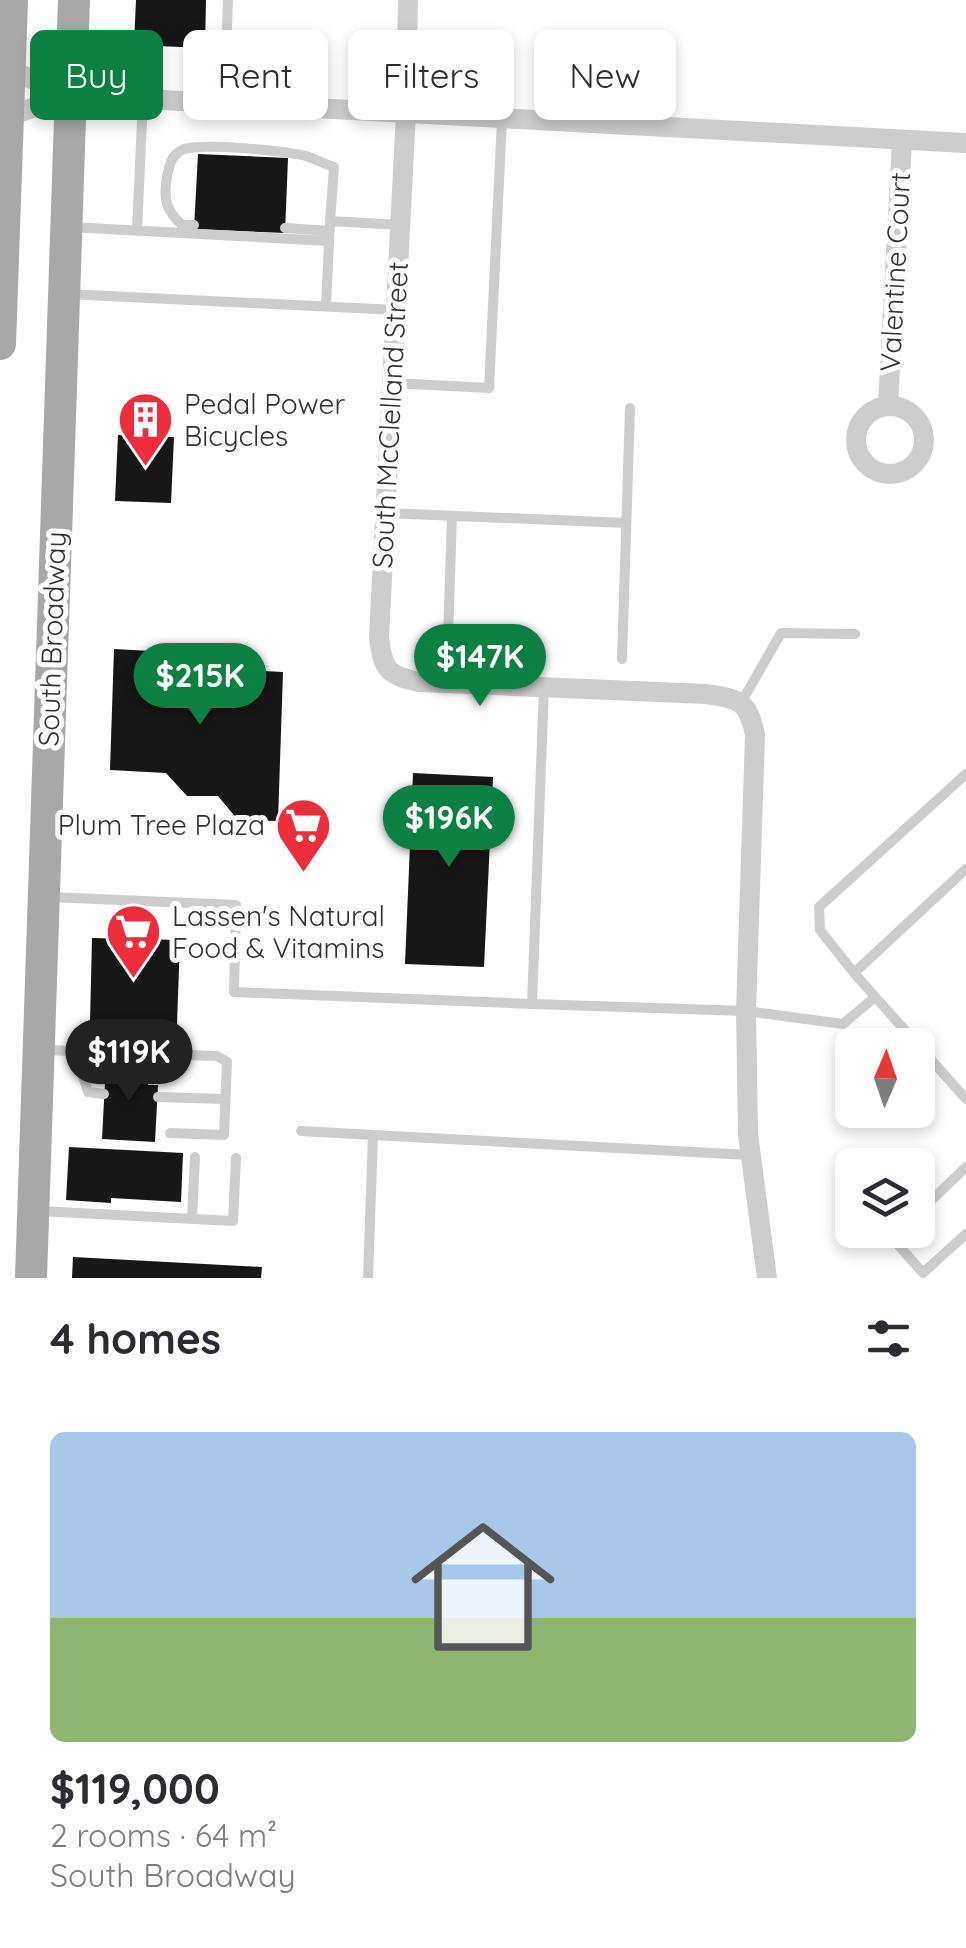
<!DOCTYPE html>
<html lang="en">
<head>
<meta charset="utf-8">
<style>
  body { margin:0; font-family:Quicksand,sans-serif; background:#f7f7f7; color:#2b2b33; height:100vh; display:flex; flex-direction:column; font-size:38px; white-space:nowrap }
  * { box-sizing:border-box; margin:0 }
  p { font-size:32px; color:#7c7c81 }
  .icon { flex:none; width:55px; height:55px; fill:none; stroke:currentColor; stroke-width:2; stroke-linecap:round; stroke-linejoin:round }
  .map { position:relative; height:1278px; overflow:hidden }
  .side { display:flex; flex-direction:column; background:#fff; flex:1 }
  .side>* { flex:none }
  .hud { position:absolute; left:30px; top:30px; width:908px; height:90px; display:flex; gap:20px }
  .needle { width:65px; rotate:2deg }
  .tools { position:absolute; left:835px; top:1028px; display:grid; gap:20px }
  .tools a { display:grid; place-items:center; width:100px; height:100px; border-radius:15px; background:#fff; box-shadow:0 5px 15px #0003; font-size:50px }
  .price { position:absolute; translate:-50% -85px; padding:0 22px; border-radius:35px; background:#0b8043; color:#fff; font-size:32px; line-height:65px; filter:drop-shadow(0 2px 5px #0008) }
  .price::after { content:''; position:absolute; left:50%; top:60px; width:30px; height:22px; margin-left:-15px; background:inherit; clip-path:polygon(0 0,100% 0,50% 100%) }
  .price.active { background:#222; color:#fff }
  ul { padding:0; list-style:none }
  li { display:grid; align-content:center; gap:20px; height:530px; padding:0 50px }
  li span { display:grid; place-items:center; height:310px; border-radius:15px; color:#555 }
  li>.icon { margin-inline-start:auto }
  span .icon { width:180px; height:180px; fill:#fffc; stroke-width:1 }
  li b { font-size:42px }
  h2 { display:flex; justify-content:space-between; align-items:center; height:120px; padding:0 50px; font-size:42px }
  .pill { padding:0 35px; border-radius:15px; background:#fff; box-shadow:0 5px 15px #0003; font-size:35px; line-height:90px }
  .pill.active { background:#0b8043; color:#fff }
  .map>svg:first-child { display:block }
</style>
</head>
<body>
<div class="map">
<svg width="966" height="1278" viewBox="0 0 966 1278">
  <rect width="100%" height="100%" fill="#fff"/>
  <path fill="#171717" d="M136,0H206L205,48L134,45Z
    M198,154L288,158L285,233L194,229Z
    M118,435L174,437L171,503L115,501Z
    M114,649L206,654L205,668L283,672L278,821L238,820L218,796H187L166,773L110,770Z
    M413,773L493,777L484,967L405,964Z
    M92,938L180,940L177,1025L90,1022Z
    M106,1063L149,1065L148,1085H158L155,1142L102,1139Z
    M69,1147L183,1153L181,1202L111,1198V1203L66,1200Z
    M73,1257L262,1267L261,1278H72Z"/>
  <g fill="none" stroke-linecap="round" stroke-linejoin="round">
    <path stroke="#cdcdcd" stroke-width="10" d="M224,102L228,0
      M194,225H182C168,212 164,202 166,184C168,171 169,156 182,150C198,142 286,151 306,156C315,159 325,164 334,167L330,221
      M70,227L329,241
      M285,228L330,231
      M137,231L143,99
      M67,294L396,310
      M326,306L330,221L400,225
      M392,383L489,388L502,119
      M386,513L626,523
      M448,637L452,516
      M622,659L630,408
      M741,703L781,633L855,634
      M966,869L854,973L966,1099
      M50,897L236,905L234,992L532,1004L544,687
      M854,973L820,930L819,907L966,774
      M532,1004L746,1011L843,1024L875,997
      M44,1050L217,1056L227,1062L224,1135L170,1133
      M75,1051L88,1092L104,1094
      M158,1097L225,1099
      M301,1131L373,1135
      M39,1211L233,1221L236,1158
      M918,1213L966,1167
      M192,1218L195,1157
      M900,1230L892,1238L923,1273L966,1234
      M368,1278L373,1135L750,1155"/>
    <path stroke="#cdcdcd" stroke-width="20" d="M408,0L406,113L379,637C383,670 387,675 419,682L706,694C739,699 748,700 755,735L746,1011L748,1134L767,1278
      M10,70L70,95L966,143
      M9,116L70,95
      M888,405L902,140
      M856 440a34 34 0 1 1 68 0a34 34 0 1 1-68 0Z"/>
    <path stroke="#a8a8a8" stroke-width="32" d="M0,344L12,0
      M31,1278L74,0"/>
  </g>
  <defs>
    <symbol id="building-pin" viewBox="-11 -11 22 30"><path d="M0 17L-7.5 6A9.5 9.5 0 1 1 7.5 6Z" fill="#ec2d3b" stroke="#fff"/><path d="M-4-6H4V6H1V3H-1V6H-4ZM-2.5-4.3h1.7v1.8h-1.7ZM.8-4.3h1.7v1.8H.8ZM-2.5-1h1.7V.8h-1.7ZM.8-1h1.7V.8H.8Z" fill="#fff"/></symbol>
    <symbol id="supermarket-pin" viewBox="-11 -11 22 30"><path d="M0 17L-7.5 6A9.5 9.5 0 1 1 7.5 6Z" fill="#ec2d3b" stroke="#fff"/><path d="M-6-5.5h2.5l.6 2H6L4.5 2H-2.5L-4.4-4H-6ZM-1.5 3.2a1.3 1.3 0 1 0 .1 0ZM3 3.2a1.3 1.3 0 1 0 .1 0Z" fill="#fff"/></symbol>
  </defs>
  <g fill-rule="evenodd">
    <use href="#building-pin" x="114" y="388" width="63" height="86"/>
    <use href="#supermarket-pin" x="272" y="794" width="63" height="86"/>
    <use href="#supermarket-pin" x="102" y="900" width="63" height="86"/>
  </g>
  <g text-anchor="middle" stroke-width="10" stroke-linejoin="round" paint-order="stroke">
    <g font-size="28" fill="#303030" stroke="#fff">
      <text transform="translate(895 272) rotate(-87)" y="10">Valentine Court</text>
      <text transform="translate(390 415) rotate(-87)" y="10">South McClelland Street</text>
      <text transform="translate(52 639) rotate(-88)" y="10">South Broadway</text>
    </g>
    <g font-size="28" fill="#303030" stroke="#fff" text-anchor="start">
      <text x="184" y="414">Pedal Power<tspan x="184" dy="32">Bicycles</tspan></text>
      <text x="265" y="835" text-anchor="end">Plum Tree Plaza</text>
      <text x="172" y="926">Lassen's Natural<tspan x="172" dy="32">Food &amp; Vitamins</tspan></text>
    </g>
  </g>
</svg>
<div class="tools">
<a><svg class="needle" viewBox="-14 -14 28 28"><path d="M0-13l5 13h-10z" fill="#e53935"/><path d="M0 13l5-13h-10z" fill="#7c7c81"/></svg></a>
<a><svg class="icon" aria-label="layers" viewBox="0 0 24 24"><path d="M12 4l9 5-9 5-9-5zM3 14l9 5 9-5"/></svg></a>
</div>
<b class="price" style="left:480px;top:709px">$147K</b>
<b class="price" style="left:200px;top:728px">$215K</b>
<b class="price" style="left:449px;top:870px">$196K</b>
<b class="price active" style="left:129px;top:1104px">$119K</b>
<div class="hud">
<a class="pill active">Buy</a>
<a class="pill">Rent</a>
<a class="pill">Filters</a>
<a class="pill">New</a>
</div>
</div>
<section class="side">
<h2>4 homes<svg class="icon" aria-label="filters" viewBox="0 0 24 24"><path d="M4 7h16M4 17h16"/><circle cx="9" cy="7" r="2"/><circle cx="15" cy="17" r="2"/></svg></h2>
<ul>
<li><span style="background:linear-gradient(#a9c7e8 60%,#8fb573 0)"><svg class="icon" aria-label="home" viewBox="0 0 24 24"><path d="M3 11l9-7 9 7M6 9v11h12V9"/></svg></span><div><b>$119,000</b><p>2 rooms · 64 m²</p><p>South Broadway</p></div></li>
</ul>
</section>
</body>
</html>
